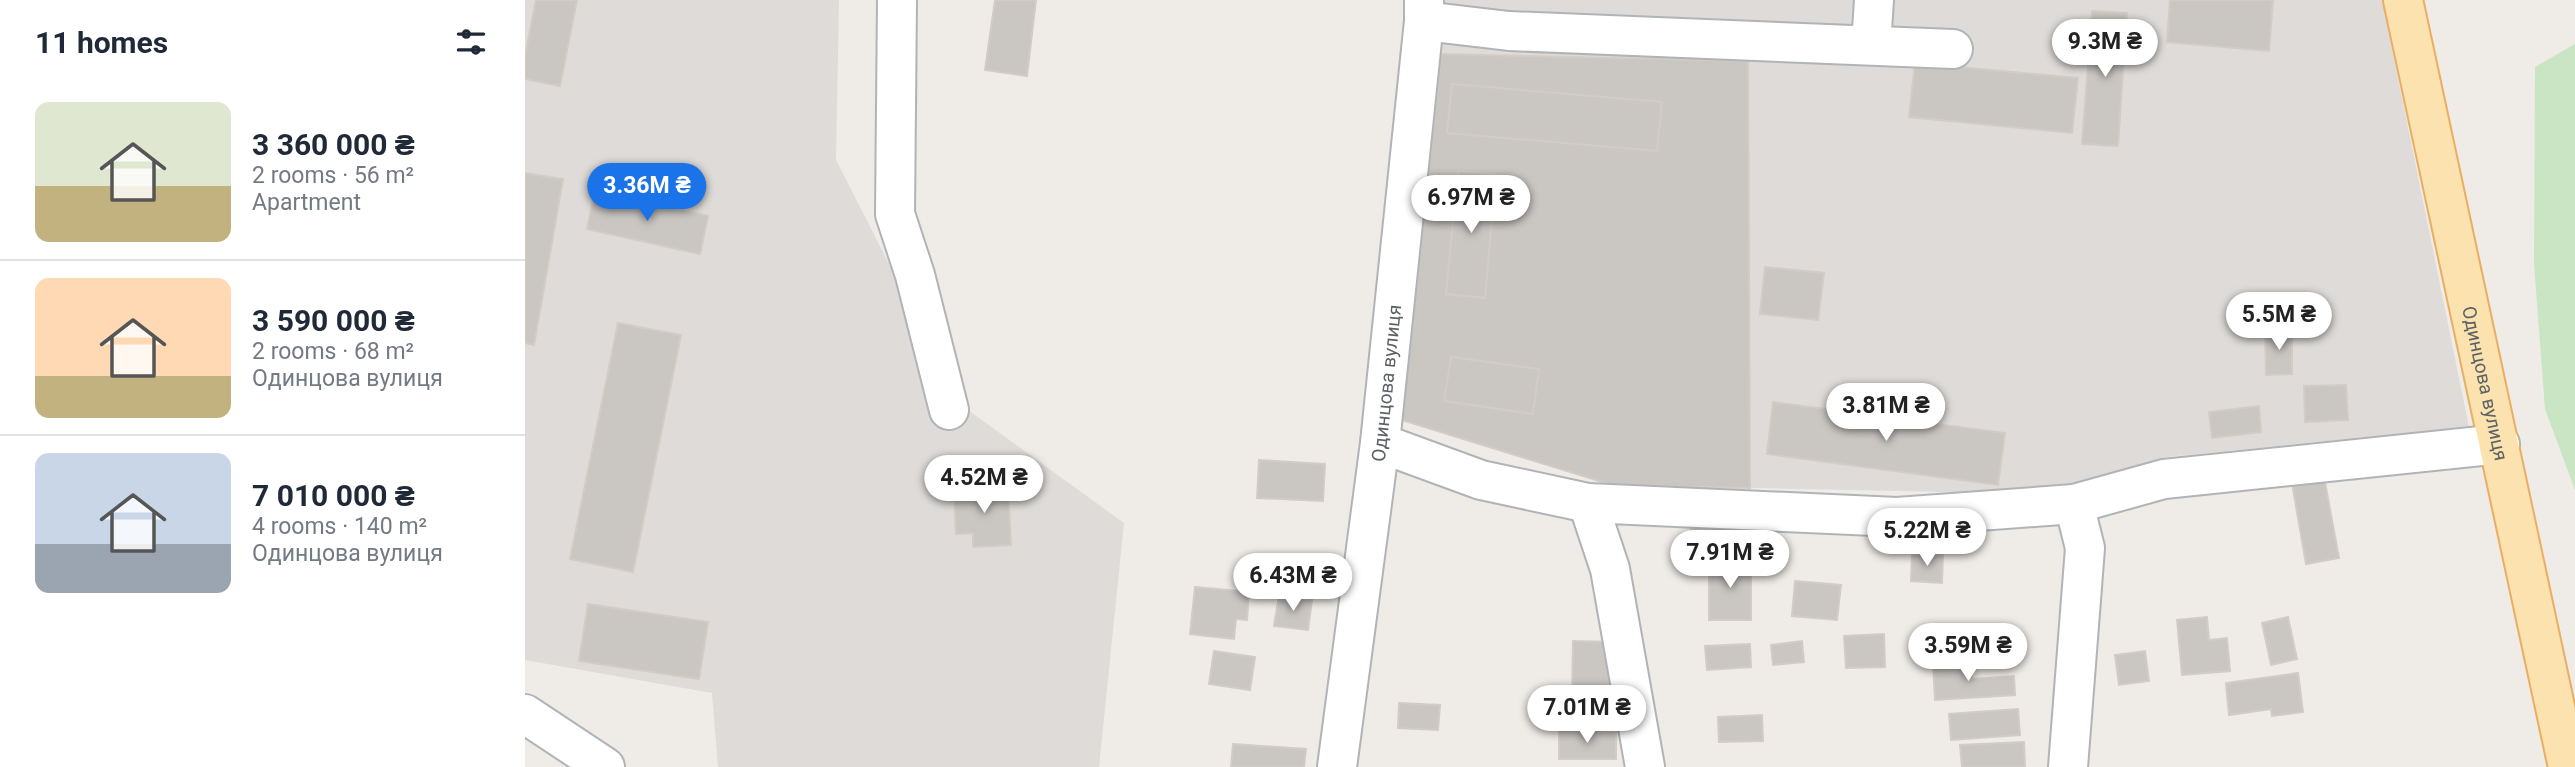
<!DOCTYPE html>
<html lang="en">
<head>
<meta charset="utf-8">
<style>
  body { margin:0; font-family:Roboto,sans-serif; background:#f2f2f3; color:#1f2937; height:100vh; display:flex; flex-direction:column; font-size:26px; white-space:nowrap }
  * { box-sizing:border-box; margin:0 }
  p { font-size:23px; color:#747a83 }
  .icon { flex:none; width:38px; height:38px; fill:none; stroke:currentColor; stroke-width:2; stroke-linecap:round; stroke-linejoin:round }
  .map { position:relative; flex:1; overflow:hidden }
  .details { display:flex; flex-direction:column; background:#fff; width:525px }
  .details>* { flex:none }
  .price { position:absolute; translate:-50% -60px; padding:0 16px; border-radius:24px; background:#fff; color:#222; font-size:23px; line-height:46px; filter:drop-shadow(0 2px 4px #0008) }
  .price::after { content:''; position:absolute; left:50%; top:42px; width:21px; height:16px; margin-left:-10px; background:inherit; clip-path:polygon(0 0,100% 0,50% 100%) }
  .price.selected { background:#1a73e8; color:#fff }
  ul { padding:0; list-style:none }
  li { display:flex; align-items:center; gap:21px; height:175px; padding:0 35px }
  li+li { border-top:2px solid #e0e1e3 }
  li span { display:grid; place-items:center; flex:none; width:196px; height:140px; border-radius:14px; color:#555 }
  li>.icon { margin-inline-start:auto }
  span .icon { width:84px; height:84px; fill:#fffc; stroke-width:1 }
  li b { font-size:30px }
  h2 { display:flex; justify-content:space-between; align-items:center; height:84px; padding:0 35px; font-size:30px }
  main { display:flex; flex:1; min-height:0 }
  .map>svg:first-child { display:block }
</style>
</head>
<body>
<main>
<section class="details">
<h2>11 homes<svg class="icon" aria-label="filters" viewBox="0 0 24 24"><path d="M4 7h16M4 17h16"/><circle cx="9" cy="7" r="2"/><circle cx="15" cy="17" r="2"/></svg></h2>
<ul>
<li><span style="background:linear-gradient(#dfe7d0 60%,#c2b280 0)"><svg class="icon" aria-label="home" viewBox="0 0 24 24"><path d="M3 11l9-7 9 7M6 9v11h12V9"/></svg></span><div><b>3 360 000 ₴</b><p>2 rooms · 56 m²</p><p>Apartment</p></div></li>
<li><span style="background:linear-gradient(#ffd9b3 70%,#c2b280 0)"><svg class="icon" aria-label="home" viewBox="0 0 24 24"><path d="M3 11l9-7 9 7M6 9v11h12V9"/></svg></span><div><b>3 590 000 ₴</b><p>2 rooms · 68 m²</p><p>Одинцова вулиця</p></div></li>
<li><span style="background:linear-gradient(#c9d6e8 65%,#9aa5b1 0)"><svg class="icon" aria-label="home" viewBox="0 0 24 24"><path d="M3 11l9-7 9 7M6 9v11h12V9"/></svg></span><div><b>7 010 000 ₴</b><p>4 rooms · 140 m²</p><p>Одинцова вулиця</p></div></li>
</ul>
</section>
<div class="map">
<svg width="2050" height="767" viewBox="0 0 2050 767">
  <rect width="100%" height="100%" fill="#efebe6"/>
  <path fill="#dedbd8" d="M0,0H314L311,160L436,405L599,523L574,767H193L187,693L0,660Z
    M917,0H1857L1944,427L1641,457L1522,494L1087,485L877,420L918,34Z"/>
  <path fill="#c9e5c3" d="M2050,44V490L2020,409L2009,264L2010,67Z"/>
  <path fill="#cac6c2" stroke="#d3ccc4" stroke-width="2" d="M11,0H52L35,86L0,79V56Z
    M470,0H511L502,76L460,70Z
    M1645,0H1748L1744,51L1642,42Z
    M1567,11L1602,13L1593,146L1557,144Z
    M916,54L1223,61L1225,488L1087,485L877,420Z
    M1390,63L1553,78L1547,133L1384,117Z
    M927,84L1137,102L1132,151L922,133Z
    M933,171L971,174L960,298L921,294Z
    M0,173L38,179L9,345L0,343Z
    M70,191L183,216L175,254L62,229Z
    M1240,267L1299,273L1293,320L1235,314Z
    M93,323L156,335L108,572L45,559Z
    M1767,329V374L1741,375L1740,330Z
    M926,357L1014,369L1008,414L919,401Z
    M1821,385L1823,420L1780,422L1779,386Z
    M1248,402L1480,433L1473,485L1242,454Z
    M1734,406L1736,432L1687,438L1684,412Z
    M734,460L800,464L798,501L732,498Z
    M1799,477L1814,558L1781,564L1767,483Z
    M483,487L486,545L448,547V533L431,534L429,489Z
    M1166,519L1215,521V534H1240L1239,551L1165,549Z
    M1387,554L1418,555L1417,583L1386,581Z
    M1184,560H1226V620H1184Z
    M1270,581L1316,585L1312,620L1267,616Z
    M670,587L724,592L722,620L711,619L709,639L665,634Z
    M754,595L787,600L783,630L749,626Z
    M63,604L183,622L174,679L54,661Z
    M1682,617L1684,640L1702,638L1705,671L1657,675L1652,620Z
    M1763,617L1772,659L1746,665L1737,623Z
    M1359,634L1360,667L1321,668L1319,636Z
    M1048,641L1088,642L1087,700L1047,699Z
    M1277,641L1279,662L1248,665L1246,645Z
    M1225,644L1226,667L1182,670L1180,646Z
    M689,651L730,657L725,690L684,684Z
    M1620,651L1624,681L1594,685L1590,655Z
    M1446,660L1447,679L1489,676L1490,695L1410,700L1408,663Z
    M1773,673L1778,712L1747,716L1746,709L1704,715L1701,683Z
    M874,703L915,705L913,730L873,728Z
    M1493,709L1495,735L1426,740L1424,714Z
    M1237,715L1238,741L1194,742L1193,717Z
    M1034,730L1091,731V759H1034Z
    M1499,742L1500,767H1437L1435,745Z
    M708,744L781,749L779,767H706Z"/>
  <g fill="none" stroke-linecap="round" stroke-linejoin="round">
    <defs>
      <g id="minor">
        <path d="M372,0L370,214L390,275L424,410"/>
        <path d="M899,21L984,31L1428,49"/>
        <path d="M1346,45L1349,0"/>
        <path d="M855,443L956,480L1063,503L1372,517L1549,504L1639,479L1975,444"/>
        <path d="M1063,503L1085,569L1120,767"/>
        <path d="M0,714L80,767"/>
        <path id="s1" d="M812,767L855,443L899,21V0"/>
        <path d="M1543,767L1560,548L1549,504"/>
      </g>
      <g id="major">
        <path id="s2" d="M1878,0L2043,767"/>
      </g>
    </defs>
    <use href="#minor" stroke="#b1b4b7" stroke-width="42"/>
    <use href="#major" stroke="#eaae63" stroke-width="42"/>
    <use href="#minor" stroke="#fff" stroke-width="38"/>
    <use href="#major" stroke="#fbe2ae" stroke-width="38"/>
  </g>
  <g text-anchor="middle" stroke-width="6" stroke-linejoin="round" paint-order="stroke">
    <g font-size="19" fill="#5d6265" stroke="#fff">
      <text dy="7" stroke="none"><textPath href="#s2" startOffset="392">Одинцова вулиця</textPath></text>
      <text dy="7" stroke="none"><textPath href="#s1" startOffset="387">Одинцова вулиця</textPath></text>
    </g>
  </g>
</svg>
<b class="price" style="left:1580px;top:79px">9.3M ₴</b>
<b class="price selected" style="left:122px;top:223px">3.36M ₴</b>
<b class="price" style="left:946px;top:235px">6.97M ₴</b>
<b class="price" style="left:1754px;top:352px">5.5M ₴</b>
<b class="price" style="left:1361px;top:443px">3.81M ₴</b>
<b class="price" style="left:459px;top:515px">4.52M ₴</b>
<b class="price" style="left:1402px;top:568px">5.22M ₴</b>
<b class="price" style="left:1205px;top:590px">7.91M ₴</b>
<b class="price" style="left:768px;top:613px">6.43M ₴</b>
<b class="price" style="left:1443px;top:683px">3.59M ₴</b>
<b class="price" style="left:1062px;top:745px">7.01M ₴</b>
</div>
</main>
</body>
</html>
